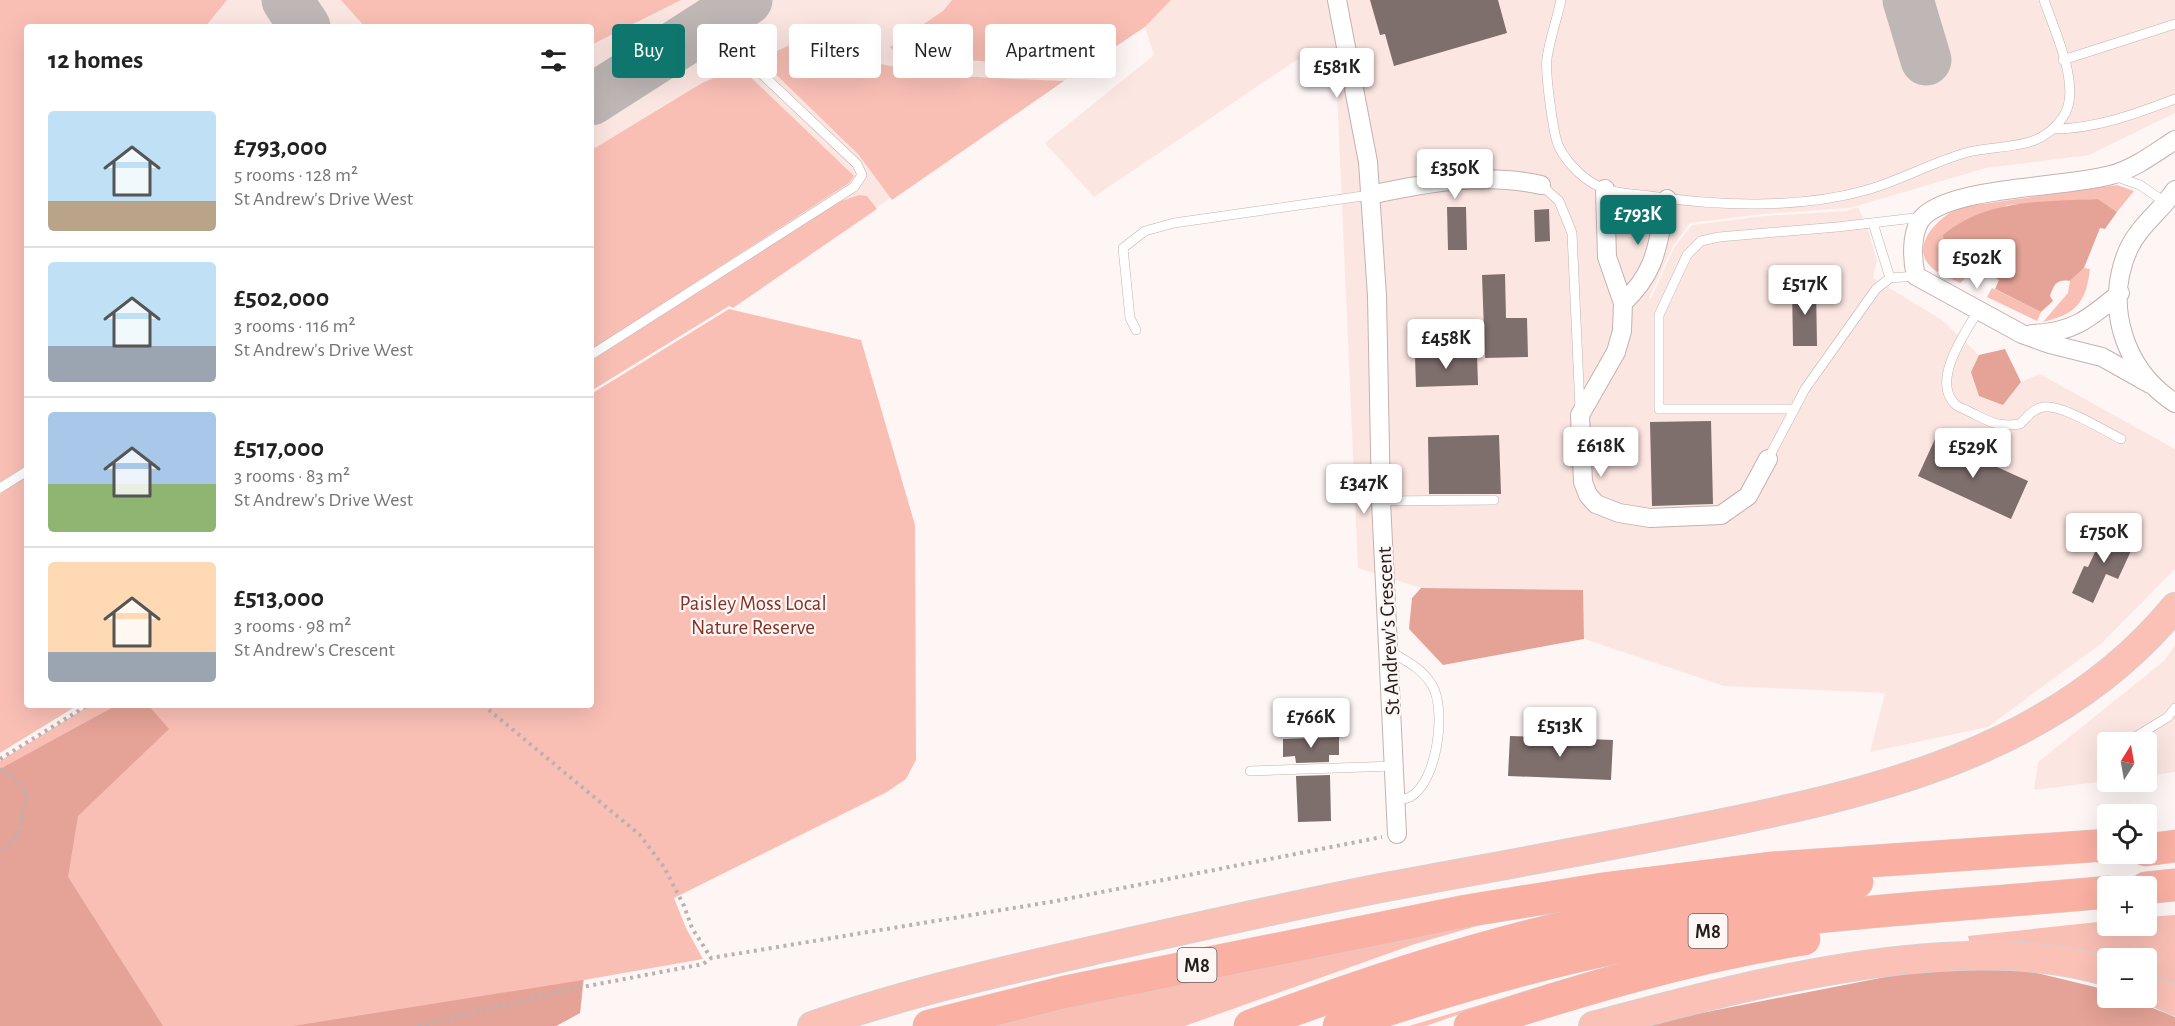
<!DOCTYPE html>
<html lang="en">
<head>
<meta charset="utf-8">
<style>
  body { margin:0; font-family:"Alegreya Sans",sans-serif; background:#f2f2f2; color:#222; height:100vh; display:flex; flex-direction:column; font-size:22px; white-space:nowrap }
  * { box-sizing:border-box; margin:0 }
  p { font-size:20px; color:#767676 }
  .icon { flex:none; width:33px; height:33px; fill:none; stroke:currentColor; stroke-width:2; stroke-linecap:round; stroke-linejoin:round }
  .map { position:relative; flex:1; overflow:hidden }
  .details { position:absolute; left:24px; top:24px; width:570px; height:684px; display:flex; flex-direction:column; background:#fff; border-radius:6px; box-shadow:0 6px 24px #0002 }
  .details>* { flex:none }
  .hud { position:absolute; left:612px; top:24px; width:570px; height:54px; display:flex; gap:12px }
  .needle { width:39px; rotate:11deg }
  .fabs { position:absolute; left:2097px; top:732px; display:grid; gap:12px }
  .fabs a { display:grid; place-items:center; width:60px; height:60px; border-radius:6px; background:#fff; box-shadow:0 6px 24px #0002; font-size:30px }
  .price { position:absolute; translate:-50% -51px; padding:0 14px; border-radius:6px; background:#fff; color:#222; font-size:20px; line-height:39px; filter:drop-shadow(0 2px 3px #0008) }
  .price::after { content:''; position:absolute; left:50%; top:36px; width:18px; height:14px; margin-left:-9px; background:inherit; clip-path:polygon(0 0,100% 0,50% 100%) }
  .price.current { background:#0f766e; color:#fff }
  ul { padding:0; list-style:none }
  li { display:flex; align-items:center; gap:18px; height:150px; padding:0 24px }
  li+li { border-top:2px solid #e0e0e0 }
  li span { display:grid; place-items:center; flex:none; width:168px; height:120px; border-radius:6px; color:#555 }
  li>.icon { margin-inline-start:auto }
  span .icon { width:72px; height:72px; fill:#fffc; stroke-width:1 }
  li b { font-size:26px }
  h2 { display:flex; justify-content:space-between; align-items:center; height:72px; padding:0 24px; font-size:26px }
  .pill { padding:0 21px; border-radius:6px; background:#fff; box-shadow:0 6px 24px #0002; font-size:21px; line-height:54px }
  .pill.current { background:#0f766e; color:#fff }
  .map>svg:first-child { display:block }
</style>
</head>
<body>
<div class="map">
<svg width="2175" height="1026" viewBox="0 0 2175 1026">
  <rect width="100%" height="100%" fill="#fef6f5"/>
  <path fill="#fce6e2" d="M0,0H1170L1083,68L877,207L591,385V27H27V705L0,752Z
    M1171,0H2175V113L2089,155L1986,168L1850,208L1763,214L1690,223L1673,246L1649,298H1651L1675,246L1692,225L1764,216L1846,211L1858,207L1867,226L1877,260L1873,278L1942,320L1979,355L1971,372L2003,405L2021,382L2040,374L2175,449V569L2102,643L1988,727L1870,752L1885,693L1724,686L1584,639L1582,590L1421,588L1358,568L1336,69L1308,80L1298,59L1094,197L1045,143L1154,55L1145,27Z
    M2175,645V772L2147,776L2146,742H2108L2107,781L2034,790L2038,762L2164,661Z"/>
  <path fill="#f9bfb5" d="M0,0H227L205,27H27V465L0,482Z
    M341,0H681L591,45V27H365Z
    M952,0H1171L1145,27L1082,69L915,56L895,52L890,47L943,11Z
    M822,37L844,43L864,65L869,61C932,78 999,78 1064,81L892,200L858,154L760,59L792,44Z
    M740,67L854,176L849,183L591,350V142L595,148L702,83Z
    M2117,185L2134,191L2117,212L2098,199L2007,205L1945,247L1962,260L1957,271L1967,277L1960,283C1951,278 1936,273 1930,266C1909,244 1942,214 1961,207Z
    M859,195L867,196L877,209L733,308L729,306L591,391V361L839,202Z
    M2084,268L2090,269C2086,303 2076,314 2043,322L2068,293L2070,281Z
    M1992,288L2041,312L2037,321L1987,297Z
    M729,309L861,340L915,525L916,760L906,779L887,792L674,898L686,928L703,959L584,980L580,1013L556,1026H0V761L90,705H591V394Z
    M27,476V705H78L0,753V494Z
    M2175,915V985L2147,972L2146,958H2109L1970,944L1968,936L2107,921L2108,926H2146L2147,917Z
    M1501,919L1415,944L1185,1026H989L1084,1003Z
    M1520,993L1426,1026H1409Z"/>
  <path fill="#e5a296" d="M2098,199L2117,212L2105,229L2100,228L2084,268L2070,281C2057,279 2054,284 2050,296L2053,301L2041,312L1995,289L1999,280L1962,260L1945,247L1943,235C1988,198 2043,202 2098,199Z
    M2005,349L2021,382L2003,405L1979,396L1971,372L1979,355Z
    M1421,588L1583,590L1584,639L1443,665L1409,629L1412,598Z
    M117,705H148L169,729L78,816L68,877L163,1026H0V769Z
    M2012,967L2107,990L2108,998H2128L2175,1017V1026H1635L1916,971Z
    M583,980L580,1013L556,1026H293Z"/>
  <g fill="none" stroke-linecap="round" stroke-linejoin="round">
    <path stroke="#beb7b6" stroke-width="51" d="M287,0L305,27
      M1908,0L1926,60
      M591,100L747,0"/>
  </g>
  <path fill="#7e6e6c" d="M1370,0H1498L1507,33L1394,66L1385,34L1380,35Z
    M1447,207H1466L1467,250H1448Z
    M1549,209L1550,241L1535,242L1534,210Z
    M1505,274L1506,318H1527L1528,357L1485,358L1482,275Z
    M1816,285L1817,346H1793L1792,286Z
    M1477,354L1478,385L1416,387L1415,356Z
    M1711,421L1713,504L1652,506L1650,422Z
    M1499,435L1501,494H1429L1428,437Z
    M1935,439L2028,481L2011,519L1918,476Z
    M2107,527L2136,540L2118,579L2106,574L2093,603L2072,593L2084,566L2088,567Z
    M1510,736L1613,740L1611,780L1508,776Z
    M1339,737V755H1329V762L1296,763L1295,756L1283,757V739Z
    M1330,775L1331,821L1298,822L1296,776Z"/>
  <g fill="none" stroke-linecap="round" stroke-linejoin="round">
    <defs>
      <path id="service" d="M1561,0C1557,19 1550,38 1547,58C1545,72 1553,135 1559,147C1568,165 1587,183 1605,189C1619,194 1636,194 1650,196C1717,206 1797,209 1863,191C1898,182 1930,163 1965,153C2001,143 2039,153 2063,117C2083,89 2054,30 2044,0
        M2063,60L2175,24
        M2053,129C2095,129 2136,114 2175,99
        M2114,176L2140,185L2166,203
        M1541,185L1559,201L1572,233L1580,408
        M1873,223L1890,278
        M1978,311C1965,333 1930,382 1956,405C1960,408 1967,410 1972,413C1992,423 1998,427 2020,424C2027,417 2033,409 2043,407C2062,404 2103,430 2121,439
        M1136,330L1130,318L1123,248L1145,231L1174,223L1370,195
        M591,355L854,187L862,175L857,164L749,62
        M1793,409H1659V315L1687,255L1701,241L1719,237L1837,227L1923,217
        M1768,459L1805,389L1876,289L1890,278L1916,276
        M0,488L27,471
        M1381,501L1494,500
        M1389,651C1406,661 1422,668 1432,685C1447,710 1437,783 1410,797C1406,799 1400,799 1396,800
        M2127,742L2168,717L2175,708
        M1250,771L1395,766"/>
      <path id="minor" d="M1337,0L1368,162L1377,296L1381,501L1397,834
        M1605,189L1607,257L1623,303L1622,331L1616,352L1580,415L1583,482L1588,495L1596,504L1619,513L1650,518L1721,515L1748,496L1768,459
        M2175,190C2161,211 2140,225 2129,248C2103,305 2124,370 2175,403
        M1370,195C1425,183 1485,172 1541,185
        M1623,303C1658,270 1657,244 1667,199
        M2032,334C2073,333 2090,318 2120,293
        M2150,384L2102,357L2050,344L2022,334L1916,276C1912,260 1910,228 1925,215C1960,186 2063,188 2111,175C2134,169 2155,153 2175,140"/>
      <path id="trunk" d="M2146,987L2175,1001
        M812,1026C906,993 1003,971 1099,949C1196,927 1293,905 1391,886C1493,867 1596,849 1698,828C1873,793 2056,752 2175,607
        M1593,1026C1739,987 1961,926 2108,972"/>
      <path id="motorway" d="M2146,850L2175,846
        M2146,888L2175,885
        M929,1026L1065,992L1466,911L1602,889L1771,868L2108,845
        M1250,1026C1354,987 1458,952 1566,927C1662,905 1759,894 1857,882
        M1339,1026C1435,993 1533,964 1633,944C1788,913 1950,907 2108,892
        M1470,1026C1579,990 1690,957 1804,939"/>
    </defs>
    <use href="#service" stroke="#c3b2ae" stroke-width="10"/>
    <use href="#minor" stroke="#c3b2ae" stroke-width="20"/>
    <use href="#trunk" stroke="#d3d2d2" stroke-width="30"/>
    <use href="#motorway" stroke="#d3d2d2" stroke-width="33"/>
    <path stroke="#bab2b1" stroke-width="4" stroke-dasharray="3 4.5" stroke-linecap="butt" d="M483,705L640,835L664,867L684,906L692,928L711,958L1056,901L1382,837
      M0,759L88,705
      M0,769L16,780L27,793L18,835L0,852
      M418,1026L572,989L703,964L711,958"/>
    <use href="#service" stroke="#fff" stroke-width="9"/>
    <use href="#minor" stroke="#fff" stroke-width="18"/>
    <use href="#trunk" stroke="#fbc0b6" stroke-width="28"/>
    <use href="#motorway" stroke="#fab0a3" stroke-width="32"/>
  </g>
  <g text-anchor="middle" stroke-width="4.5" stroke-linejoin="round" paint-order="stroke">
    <g fill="#fef6f5" stroke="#655e5d" stroke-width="1.5">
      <rect x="1688.5" y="914" width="39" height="34" rx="4.5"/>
      <rect x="1177.5" y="948" width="39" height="34" rx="4.5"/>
    </g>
    <g font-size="20" font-weight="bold" fill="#241d1c">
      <text x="1708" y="938">M8</text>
      <text x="1197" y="972">M8</text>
    </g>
    <g font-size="21" fill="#823328" stroke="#fef6f5">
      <text x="753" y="610">Paisley Moss Local<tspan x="753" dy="24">Nature Reserve</tspan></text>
    </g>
    <g font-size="21" fill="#241d1c" stroke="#fef6f5">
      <text transform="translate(1388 631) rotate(-93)" y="7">St Andrew's Crescent</text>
    </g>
  </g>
</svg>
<div class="fabs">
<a><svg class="needle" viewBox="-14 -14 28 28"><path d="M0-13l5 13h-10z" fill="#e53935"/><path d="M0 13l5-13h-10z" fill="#767676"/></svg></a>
<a><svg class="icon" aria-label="locate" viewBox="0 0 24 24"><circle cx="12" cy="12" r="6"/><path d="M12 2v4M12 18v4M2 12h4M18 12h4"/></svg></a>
<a>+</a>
<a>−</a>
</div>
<b class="price" style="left:1337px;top:99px">£581K</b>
<b class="price" style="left:1455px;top:200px">£350K</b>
<b class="price current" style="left:1638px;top:246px">£793K</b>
<b class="price" style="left:1977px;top:290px">£502K</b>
<b class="price" style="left:1805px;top:316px">£517K</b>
<b class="price" style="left:1446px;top:370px">£458K</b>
<b class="price" style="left:1601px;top:478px">£618K</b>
<b class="price" style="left:1973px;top:479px">£529K</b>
<b class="price" style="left:1364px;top:515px">£347K</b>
<b class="price" style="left:2104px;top:564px">£750K</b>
<b class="price" style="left:1311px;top:749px">£766K</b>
<b class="price" style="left:1560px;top:758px">£513K</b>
<div class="hud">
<a class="pill current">Buy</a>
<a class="pill">Rent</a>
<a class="pill">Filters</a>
<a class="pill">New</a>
<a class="pill">Apartment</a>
</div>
<section class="details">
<h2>12 homes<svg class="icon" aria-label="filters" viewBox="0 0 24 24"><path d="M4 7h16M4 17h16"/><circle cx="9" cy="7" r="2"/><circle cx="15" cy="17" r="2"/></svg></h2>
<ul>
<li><span style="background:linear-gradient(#bfe0f5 75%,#b9a48a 0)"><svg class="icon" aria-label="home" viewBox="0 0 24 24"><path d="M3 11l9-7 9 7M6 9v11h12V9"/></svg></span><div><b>£793,000</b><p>5 rooms · 128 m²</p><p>St Andrew's Drive West</p></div></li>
<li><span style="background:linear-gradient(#bfe0f5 70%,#9aa5b1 0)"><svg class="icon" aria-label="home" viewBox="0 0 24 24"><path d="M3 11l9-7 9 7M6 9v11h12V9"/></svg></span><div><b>£502,000</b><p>3 rooms · 116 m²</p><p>St Andrew's Drive West</p></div></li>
<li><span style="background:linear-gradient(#a9c7e8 60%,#8fb573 0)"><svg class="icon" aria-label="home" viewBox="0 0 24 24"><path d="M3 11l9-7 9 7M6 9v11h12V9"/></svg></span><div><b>£517,000</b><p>3 rooms · 83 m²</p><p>St Andrew's Drive West</p></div></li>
<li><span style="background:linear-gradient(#ffd9b3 75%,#9aa5b1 0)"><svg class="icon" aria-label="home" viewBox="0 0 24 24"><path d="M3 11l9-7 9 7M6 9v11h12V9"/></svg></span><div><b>£513,000</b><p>3 rooms · 98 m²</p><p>St Andrew's Crescent</p></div></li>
</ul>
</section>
</div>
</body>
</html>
